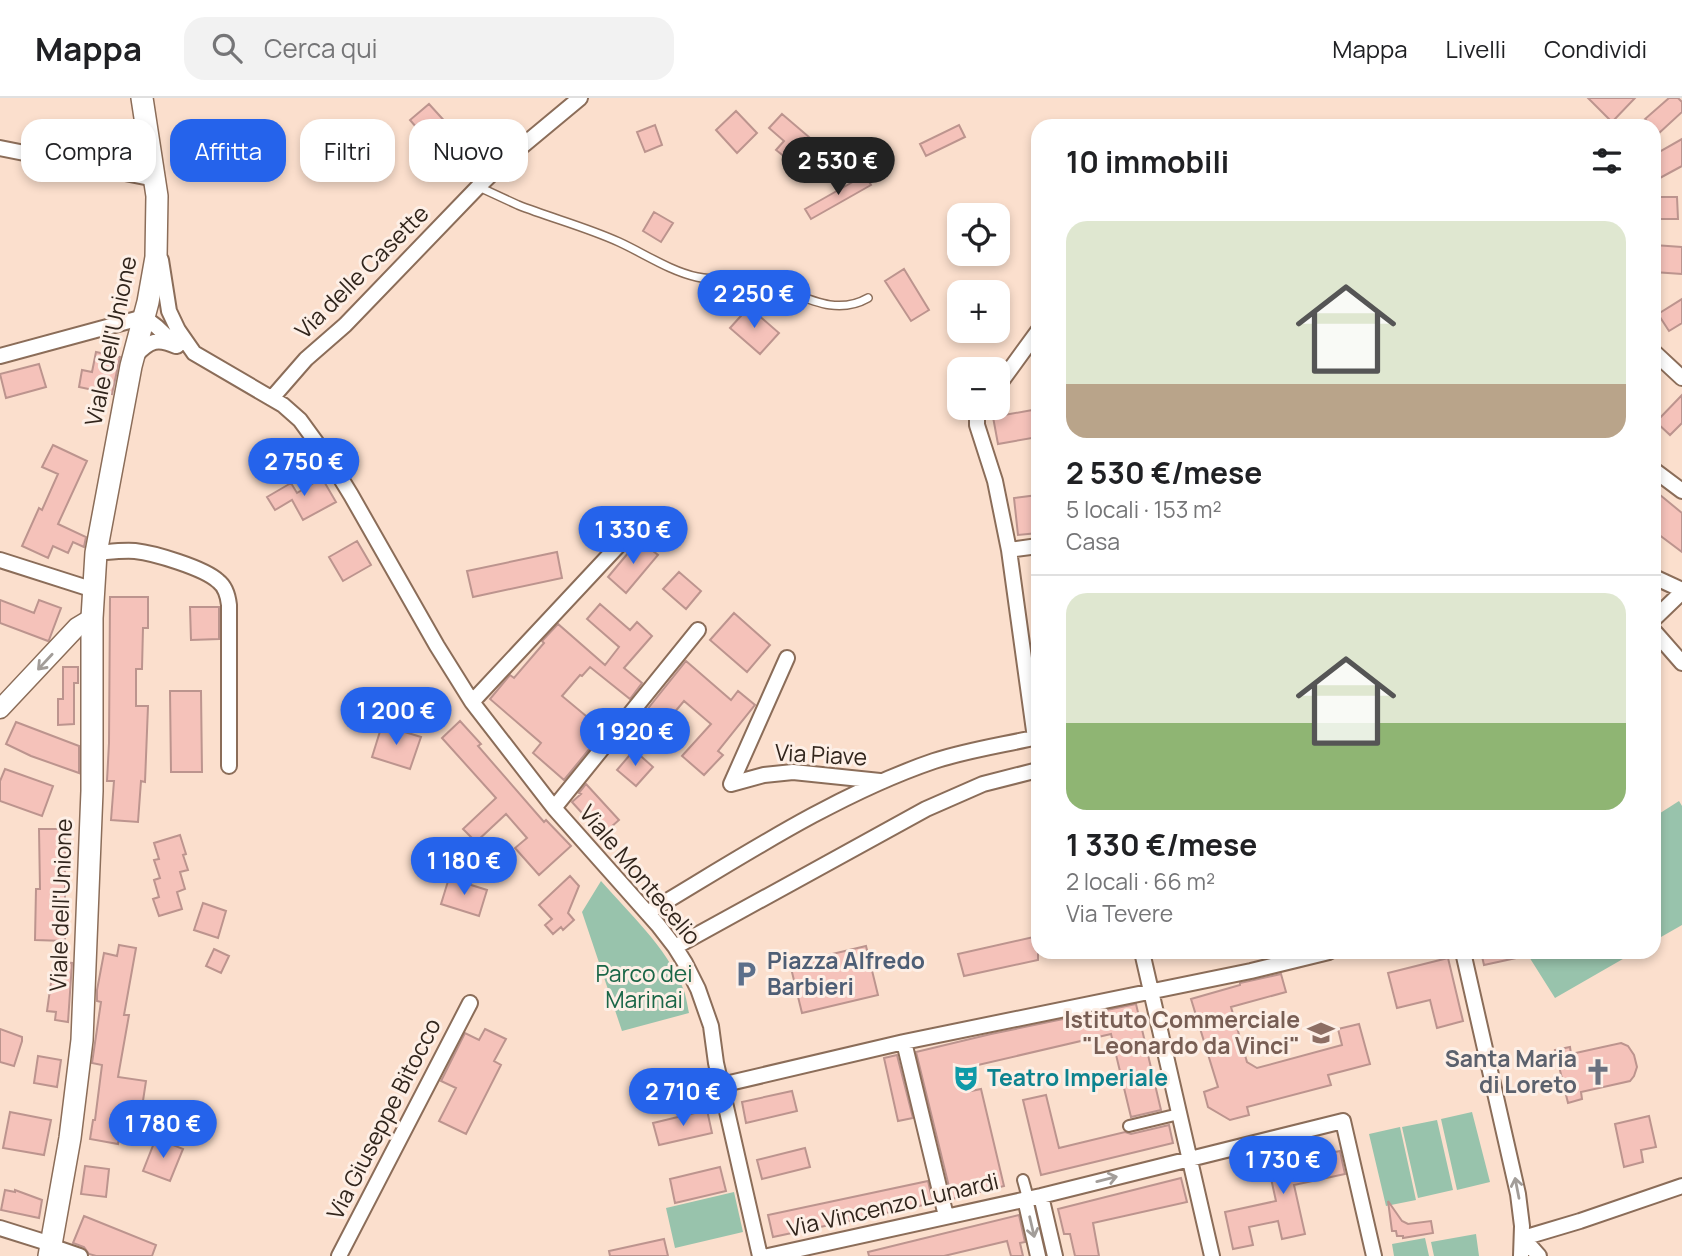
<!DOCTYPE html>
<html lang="it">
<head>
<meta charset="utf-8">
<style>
  body { margin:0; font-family:Manrope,sans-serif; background:#f2f2f2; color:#202124; height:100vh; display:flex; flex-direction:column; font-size:26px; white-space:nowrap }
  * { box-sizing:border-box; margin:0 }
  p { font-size:23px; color:#757577 }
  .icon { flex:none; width:38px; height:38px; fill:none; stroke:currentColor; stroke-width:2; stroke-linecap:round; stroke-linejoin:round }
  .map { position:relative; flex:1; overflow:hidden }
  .drawer { position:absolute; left:1031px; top:21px; width:630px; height:840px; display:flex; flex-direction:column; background:#fff; border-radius:21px; box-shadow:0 4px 10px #0003 }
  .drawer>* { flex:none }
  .guide { position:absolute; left:21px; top:21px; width:665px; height:63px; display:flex; gap:14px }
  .buttons { position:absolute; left:947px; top:105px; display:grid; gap:14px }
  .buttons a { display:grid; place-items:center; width:63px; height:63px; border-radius:14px; background:#fff; box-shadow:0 4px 10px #0003; font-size:35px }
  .price { position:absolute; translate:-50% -60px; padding:0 16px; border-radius:24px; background:#2563eb; color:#fff; font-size:23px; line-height:46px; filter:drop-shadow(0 2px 4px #0008) }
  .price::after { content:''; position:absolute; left:50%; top:42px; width:21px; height:16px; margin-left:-10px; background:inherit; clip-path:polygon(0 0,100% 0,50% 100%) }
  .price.active { background:#222; color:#fff }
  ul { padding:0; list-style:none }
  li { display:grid; align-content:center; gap:14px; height:371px; padding:0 35px }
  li+li { border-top:2px solid #e0e0e0 }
  li span { display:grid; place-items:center; height:217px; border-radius:21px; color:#555 }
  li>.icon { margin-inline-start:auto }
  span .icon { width:126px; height:126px; fill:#fffc; stroke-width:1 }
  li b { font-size:30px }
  h2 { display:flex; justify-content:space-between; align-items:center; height:84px; padding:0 35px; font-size:30px }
  .chip { padding:0 24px; border-radius:21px; background:#fff; box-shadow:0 4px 10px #0003; font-size:24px; line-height:63px }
  .chip.active { background:#2563eb; color:#fff }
  header { display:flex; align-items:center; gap:42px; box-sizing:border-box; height:98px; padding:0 35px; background:#fff; border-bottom:2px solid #e0e0e0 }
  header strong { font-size:33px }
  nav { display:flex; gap:38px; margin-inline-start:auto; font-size:24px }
  .search { width:490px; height:63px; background:#f2f2f2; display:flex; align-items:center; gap:18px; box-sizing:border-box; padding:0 24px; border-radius:21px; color:#757577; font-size:26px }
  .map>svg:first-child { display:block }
</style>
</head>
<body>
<header>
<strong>Mappa</strong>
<div class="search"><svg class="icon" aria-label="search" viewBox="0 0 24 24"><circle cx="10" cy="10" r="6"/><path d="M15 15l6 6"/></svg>Cerca qui</div>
<nav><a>Mappa</a><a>Livelli</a><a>Condividi</a></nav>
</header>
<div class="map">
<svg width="1682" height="1158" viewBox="0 0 1682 1158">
  <rect width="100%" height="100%" fill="#fbdfcd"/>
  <path fill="#98c3ac" d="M1679,703L1682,708V827L1654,843V719Z
    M601,783C628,814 666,849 682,888C686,896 687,906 689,915L622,933L582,814Z
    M1526,854H1635L1555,900Z
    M1472,1014L1490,1084L1457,1092L1441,1021Z
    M1437,1022L1453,1092L1418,1100L1402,1029Z
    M1400,1029L1416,1102L1386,1108L1369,1036Z
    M734,1094L743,1134L675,1150L666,1110Z
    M1476,1136L1479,1158H1434L1431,1144Z
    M1425,1140L1429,1158H1394L1392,1146Z"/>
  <path fill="#f5c2ba" stroke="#bc948e" stroke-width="2" d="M1588,0H1635L1612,24Z
    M1669,0H1678L1682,4V14L1658,36L1654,31V28H1651L1645,21Z
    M429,6L449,28L430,45L410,22Z
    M736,13L757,35L737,55L716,32Z
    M782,16L816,45L796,68L776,52L784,43L769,30Z
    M655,27L662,47L645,54L637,34Z
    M959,27L965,39L926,58L920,46Z
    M1682,41V68L1658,81L1654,72V70L1659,68L1654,57Z
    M865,77L871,87L811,121L805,111Z
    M1654,99H1677L1678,121H1654Z
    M654,114L673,125L661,144L643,133Z
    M1654,147L1682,149V176L1654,174Z
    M904,171L929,212L911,223L885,183Z
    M1682,201V225L1669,233L1658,216Z
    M749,209L779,235L760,256L730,230Z
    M96,254L120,259L112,296L79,289L82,272L92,274Z
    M39,266L46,289L6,300L0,276Z
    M1682,297V325L1670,337L1656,324Z
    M1038,311V339L998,346L993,319Z
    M53,347L87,363L58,426L86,439L84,449L73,444L68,455L53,448L48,460L22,448L39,410L42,412L58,376L42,369Z
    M322,380L336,404L303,422L292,402L275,412L267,399L291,385L297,395Z
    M1654,392L1682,415V454L1654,433Z
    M1038,397V435L1018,437L1014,400Z
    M639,442L658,457L626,495L608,479Z
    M357,443L371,467L343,483L329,459Z
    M557,454L562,480L473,499L467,473Z
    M679,474L701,493L686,511L663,491Z
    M110,499H148V530H143L142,571H136V608H148L145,684L141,683L138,724L111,722L114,683H107L109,645Z
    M0,502L34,515L39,502L61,510L49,542L48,543L0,525Z
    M600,506L630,532L637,524L652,538L624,570L642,585L630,601L590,569L582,578L580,577L562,598L604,633L564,682L533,655L541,645L490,601L510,577L514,580L544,545L542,543L558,526L605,567L619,549L587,521Z
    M190,509H219V541L191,542Z
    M734,515L770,547L747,574L710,542Z
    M686,563L731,602L738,593L755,607L718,653L723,657L704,677L682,658L711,626L684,603L647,647L630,633Z
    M63,569H78V585H74V626L58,627V601H63Z
    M170,593H201L202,674H171Z
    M460,623L481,646L478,648L544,724L546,722L571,748L539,777L515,750L527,740L506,716L476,744L463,731L496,700L442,640Z
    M16,624L79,648V675L31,658L6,646Z
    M382,627L421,639L410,671L372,659Z
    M634,652L653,669L636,688L617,672Z
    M5,671L53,688L42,718L0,703V683Z
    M586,686L619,722L602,737L572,704L581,696L579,695Z
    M39,731H65V843L35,842L36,791H40Z
    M180,737L186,756L183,757L188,772L180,774L185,791L177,794L182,811L159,818L153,801L159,799L154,782L160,780L154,762L159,761L154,745Z
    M570,778L579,788L568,815L574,822L563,832L561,829L553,836L545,827L552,821L539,807Z
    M449,780L487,792L479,818L441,806Z
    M203,805L226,813L218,840L194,832Z
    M1038,838V862L964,878L958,856Z
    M119,847L136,850L124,917H129L118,979L146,983L141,1016L124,1014L118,1046L90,1041L93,1022H95L102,967L92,965L101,904L97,903V892L104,855L117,858Z
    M866,848L878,897L802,915L790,866Z
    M214,851L229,858L221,875L206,868Z
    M1481,854H1520L1521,859L1484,867Z
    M1448,860L1463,923L1437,930L1430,902L1397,910L1388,875Z
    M54,863L72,865L68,924L55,922L56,914L47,913Z
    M1281,876L1286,894L1231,909L1247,964L1257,970L1342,947L1338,931L1359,926L1370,966L1328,977L1331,987L1247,1009L1249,1017L1230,1022L1208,1009L1204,994L1218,989L1191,901L1240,887V885Z
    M1136,906L1161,1012L1131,1019L1111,936L965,970L971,993L981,991L1004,1088L952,1101L916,954L991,936Z
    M0,931L22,939V943L14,968L0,964Z
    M485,931L506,941L494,963L501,967L466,1036L439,1023L456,990L441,983L465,935L479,942Z
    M1621,945L1628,948L1634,957L1637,969L1634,978L1630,983L1581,994L1582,1001L1568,1005L1555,952L1570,949L1571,956Z
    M897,957L913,1020L898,1023L884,960Z
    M38,958L61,962L57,989L34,985Z
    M792,993L797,1013L746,1025L742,1004Z
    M1046,997L1059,1050L1125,1034L1131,1036L1169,1027L1173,1045L1041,1077L1023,1002Z
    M707,1012L712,1035L659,1047L653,1025Z
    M10,1014L51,1022L44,1057L3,1050Z
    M1649,1018L1656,1049L1641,1052L1643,1064L1624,1069L1615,1026Z
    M156,1040L183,1051L170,1083L143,1073Z
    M805,1050L810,1069L762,1081L757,1062Z
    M1291,1052L1294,1063L1340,1053L1345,1076L1294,1087L1305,1136L1282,1141L1278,1123L1249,1129L1253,1147L1233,1151L1225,1114L1276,1103L1266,1058Z
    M85,1068L109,1071L106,1099L81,1096Z
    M720,1069L726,1093L675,1105L670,1081Z
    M1181,1080L1187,1104L1093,1125L1099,1158H1075L1070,1136H1064L1058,1111Z
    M928,1083L933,1105L773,1139L768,1117Z
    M5,1092L15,1094V1092L42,1102L39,1120L1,1112Z
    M1388,1103L1402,1123L1408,1126L1431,1123L1433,1135L1403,1140V1138H1397L1396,1133H1392Z
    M1019,1117L1025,1144L1020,1145L1023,1158H1011L1007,1143L944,1158H869L868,1154Z
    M84,1118L156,1147L152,1158H96L89,1156L84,1149L73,1145Z
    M664,1141L668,1158H610L609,1153Z"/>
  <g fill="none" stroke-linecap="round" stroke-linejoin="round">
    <defs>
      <path id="service" d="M479,89C492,95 505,101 518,107C551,120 586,129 619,144C645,156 670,173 697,179C719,184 740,179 761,184C798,193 831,221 868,200"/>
      <path id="pedestrian" d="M1129,1028L1179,1016
        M1023,1082L1028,1100"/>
      <path id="minor" d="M0,50L155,81
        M161,162L169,213L178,232L194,255L283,307L300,322L332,366L351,397L437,548L472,604L554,710L658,827L675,849L685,865L698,891L711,928L716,965L760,1158
        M1654,254L1682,280
        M136,257C150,242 158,240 176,248
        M0,258L144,219L157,229L177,248
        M998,288L1038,233
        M272,300L306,261L345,227L478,89L509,59L580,0
        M981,310L977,317V327L995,383L1009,452L1035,640
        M1654,372L1682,393
        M1009,452L1038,448
        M96,455C109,454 122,452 135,453C154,455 204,470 218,483C226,489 228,498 229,507V668
        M0,462L94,492
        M1654,479L1682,492
        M1654,521L1682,494
        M1654,533L1682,565
        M787,560L731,686L764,677L793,674L880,683
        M472,604L631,434
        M554,710L698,532
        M647,815C738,761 834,697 934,663C968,652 1003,647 1038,639
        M675,849L926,711L983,686L1038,672
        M1142,854L1212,1158
        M1463,854L1518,1096L1522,1128L1521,1158
        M904,944L946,1118
        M721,987L904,944L1251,873L1329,854
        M1041,1098L1055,1158
        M1025,1101L1038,1158
        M0,1130L51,1146
        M51,1148L80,1158
        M339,1158L470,905
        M768,1158L1041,1098L1343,1023L1374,1158
        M1539,1158L1523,1140L1580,1123L1682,1088"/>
      <path id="tertiary" d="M0,611L77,529L92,520"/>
      <path id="secondary" d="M49,1158L70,1040L82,942L92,693V520L96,455L131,268L148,204L156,159L157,98L142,0"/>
    </defs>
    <use href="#service" stroke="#8b6d59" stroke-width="10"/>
    <use href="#pedestrian" stroke="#8b6d59" stroke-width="14"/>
    <use href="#minor" stroke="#8b6d59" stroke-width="18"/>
    <use href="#tertiary" stroke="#8b6d59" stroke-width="21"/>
    <use href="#secondary" stroke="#8b6d59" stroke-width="24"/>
    <use href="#service" stroke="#fff" stroke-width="7"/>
    <use href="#pedestrian" stroke="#fff" stroke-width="10"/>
    <use href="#minor" stroke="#fff" stroke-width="14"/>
    <use href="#tertiary" stroke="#fff" stroke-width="18"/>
    <use href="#secondary" stroke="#fff" stroke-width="21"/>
  </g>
  <defs><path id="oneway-shaft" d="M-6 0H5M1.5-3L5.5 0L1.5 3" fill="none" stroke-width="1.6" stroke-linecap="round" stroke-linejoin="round" transform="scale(1.75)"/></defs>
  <g stroke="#a29d99">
    <use href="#oneway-shaft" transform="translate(45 564) rotate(133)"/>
    <use href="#oneway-shaft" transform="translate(1107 1081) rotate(-14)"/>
    <use href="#oneway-shaft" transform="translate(1517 1090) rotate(-101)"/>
    <use href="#oneway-shaft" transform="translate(1032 1129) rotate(77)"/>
  </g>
  <defs>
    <symbol id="parking-bare" viewBox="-9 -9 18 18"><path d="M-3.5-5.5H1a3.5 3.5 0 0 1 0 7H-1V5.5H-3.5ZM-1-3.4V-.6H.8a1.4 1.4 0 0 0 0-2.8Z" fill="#5c6f8a" stroke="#fdefe6" stroke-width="2.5" paint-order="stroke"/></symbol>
    <symbol id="school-bare" viewBox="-9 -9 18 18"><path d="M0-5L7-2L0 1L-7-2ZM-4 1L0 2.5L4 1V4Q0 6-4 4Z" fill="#8d6e63" stroke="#fdefe6" stroke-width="2.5" paint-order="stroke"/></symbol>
    <symbol id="church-bare" viewBox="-9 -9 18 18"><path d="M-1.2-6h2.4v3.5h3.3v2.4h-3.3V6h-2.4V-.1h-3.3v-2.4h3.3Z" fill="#6b7280" stroke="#fdefe6" stroke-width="2.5" paint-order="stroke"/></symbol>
    <symbol id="theatre-bare" viewBox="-9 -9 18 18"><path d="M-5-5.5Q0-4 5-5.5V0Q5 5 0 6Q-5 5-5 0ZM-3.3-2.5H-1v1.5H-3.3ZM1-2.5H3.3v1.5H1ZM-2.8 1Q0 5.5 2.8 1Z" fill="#0f9aa8" stroke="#fdefe6" stroke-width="2.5" paint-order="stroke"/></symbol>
  </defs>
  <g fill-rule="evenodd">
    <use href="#parking-bare" x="727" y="857" width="38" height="38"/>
    <use href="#school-bare" x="1302" y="916" width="38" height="38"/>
    <use href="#church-bare" x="1579" y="955" width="38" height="38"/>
    <use href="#theatre-bare" x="947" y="961" width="38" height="38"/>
  </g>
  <g text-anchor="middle" stroke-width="6" stroke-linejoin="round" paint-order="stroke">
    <g font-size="23" fill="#31251c" stroke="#fdefe6">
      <text transform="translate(362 174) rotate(-45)" y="8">Via delle Casette</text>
      <text transform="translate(111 243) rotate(-78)" y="8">Viale dell'Unione</text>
      <text transform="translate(821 657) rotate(3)" y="8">Via Piave</text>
      <text transform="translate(640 777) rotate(50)" y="8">Viale Montecelio</text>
      <text transform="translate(61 807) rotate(-88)" y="8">Viale dell'Unione</text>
      <text transform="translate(384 1021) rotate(-63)" y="8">Via Giuseppe Bitocco</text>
      <text transform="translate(893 1107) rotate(-13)" y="8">Via Vincenzo Lunardi</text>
    </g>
    <g font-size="23" font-weight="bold" fill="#4e5e75" stroke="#fdefe6" text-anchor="start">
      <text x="767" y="871">Piazza Alfredo<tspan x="767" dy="26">Barbieri</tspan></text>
    </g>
    <g font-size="23" fill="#1a6647" stroke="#fdefe6">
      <text x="644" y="884">Parco dei<tspan x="644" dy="26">Marinai</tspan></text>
    </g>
    <g font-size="23" font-weight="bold" fill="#785e54" stroke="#fdefe6" text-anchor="end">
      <text x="1300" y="930">Istituto Commerciale<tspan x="1300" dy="26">"Leonardo da Vinci"</tspan></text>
    </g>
    <g font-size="23" font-weight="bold" fill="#5b616d" stroke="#fdefe6" text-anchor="end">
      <text x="1577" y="969">Santa Maria<tspan x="1577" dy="26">di Loreto</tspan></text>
    </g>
    <g font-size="23" font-weight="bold" fill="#0d838f" stroke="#fdefe6" text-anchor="start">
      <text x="987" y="988">Teatro Imperiale</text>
    </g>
  </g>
</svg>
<div class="buttons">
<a><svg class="icon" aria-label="locate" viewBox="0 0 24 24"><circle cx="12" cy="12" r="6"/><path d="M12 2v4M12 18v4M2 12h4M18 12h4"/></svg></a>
<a>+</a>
<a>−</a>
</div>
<b class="price active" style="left:838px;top:99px">2 530 €</b>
<b class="price" style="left:754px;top:232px">2 250 €</b>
<b class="price" style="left:304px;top:400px">2 750 €</b>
<b class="price" style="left:633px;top:468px">1 330 €</b>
<b class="price" style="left:396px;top:649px">1 200 €</b>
<b class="price" style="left:635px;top:670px">1 920 €</b>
<b class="price" style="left:464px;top:799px">1 180 €</b>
<b class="price" style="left:683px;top:1030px">2 710 €</b>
<b class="price" style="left:163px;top:1062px">1 780 €</b>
<b class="price" style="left:1283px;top:1098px">1 730 €</b>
<div class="guide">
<a class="chip">Compra</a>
<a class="chip active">Affitta</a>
<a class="chip">Filtri</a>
<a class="chip">Nuovo</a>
</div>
<section class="drawer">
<h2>10 immobili<svg class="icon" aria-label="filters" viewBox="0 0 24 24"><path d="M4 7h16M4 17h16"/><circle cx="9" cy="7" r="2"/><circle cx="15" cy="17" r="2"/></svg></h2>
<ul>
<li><span style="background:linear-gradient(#dfe7d0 75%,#b9a48a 0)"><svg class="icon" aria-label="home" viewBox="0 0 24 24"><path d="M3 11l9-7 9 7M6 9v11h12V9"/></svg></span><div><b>2 530 €/mese</b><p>5 locali · 153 m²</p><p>Casa</p></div></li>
<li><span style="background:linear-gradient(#dfe7d0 60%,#8fb573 0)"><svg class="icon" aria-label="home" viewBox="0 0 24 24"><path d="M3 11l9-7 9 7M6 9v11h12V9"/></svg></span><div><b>1 330 €/mese</b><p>2 locali · 66 m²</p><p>Via Tevere</p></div></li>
</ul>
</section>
</div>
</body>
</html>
